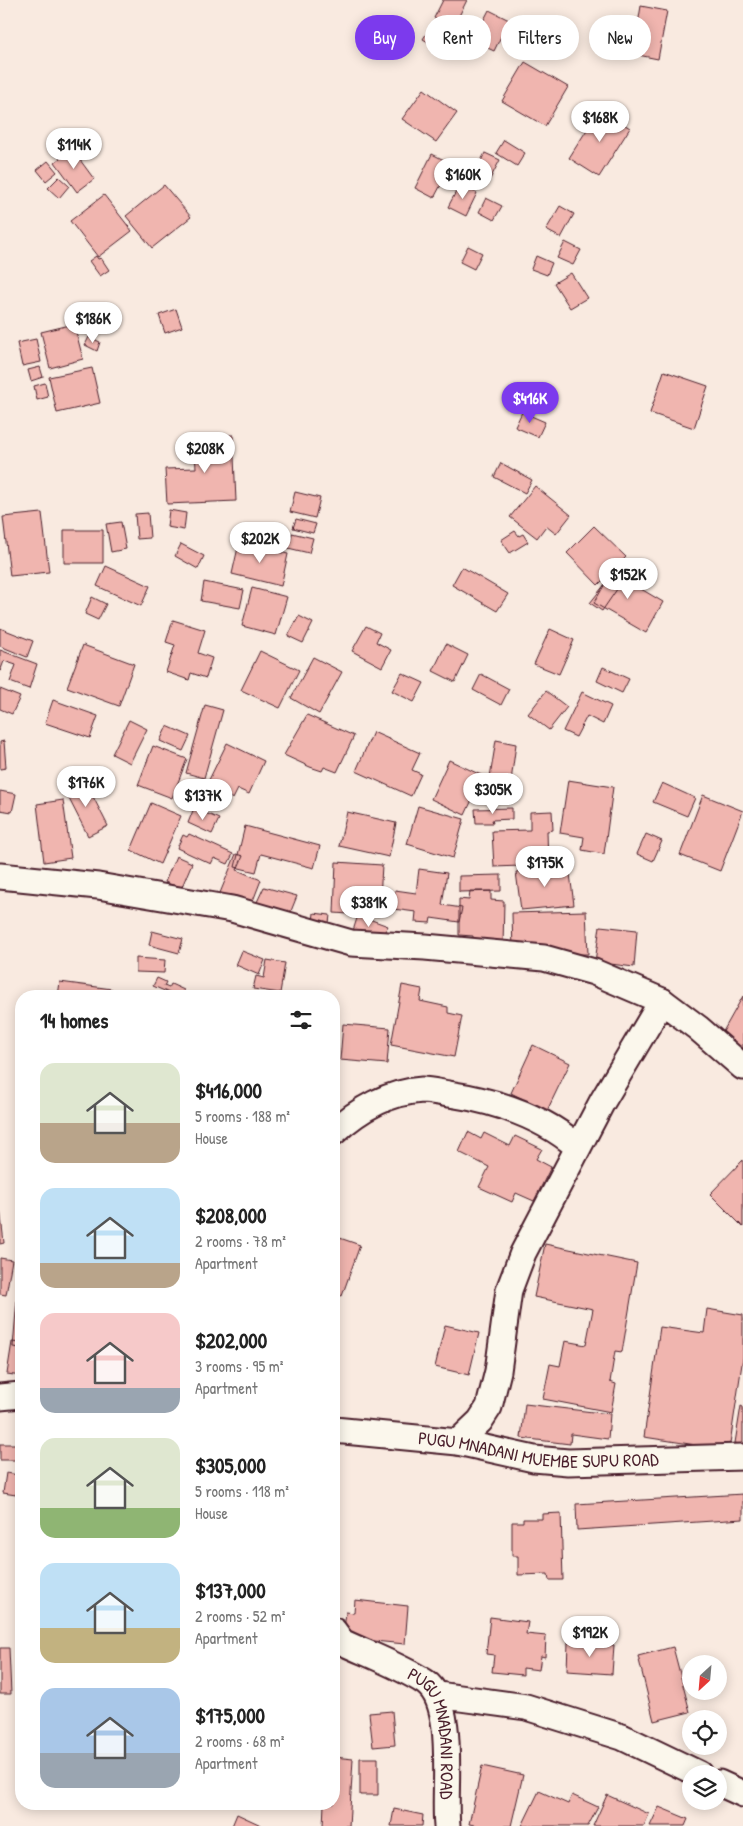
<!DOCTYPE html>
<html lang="en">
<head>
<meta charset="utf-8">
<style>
  body { margin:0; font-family:"Patrick Hand",sans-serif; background:#f6f6f6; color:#222; height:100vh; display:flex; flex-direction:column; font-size:19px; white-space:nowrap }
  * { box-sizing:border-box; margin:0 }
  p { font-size:16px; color:#767676 }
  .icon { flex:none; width:28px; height:28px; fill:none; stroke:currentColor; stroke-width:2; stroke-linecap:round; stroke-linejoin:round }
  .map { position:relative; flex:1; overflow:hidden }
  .side { position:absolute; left:15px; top:990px; width:325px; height:820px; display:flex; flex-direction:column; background:#fff; border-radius:20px; box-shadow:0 2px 12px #0003 }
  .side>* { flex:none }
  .guide { position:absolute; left:355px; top:15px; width:312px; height:45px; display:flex; gap:10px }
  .needle { width:32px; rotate:206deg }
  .tools { position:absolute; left:682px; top:1655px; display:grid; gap:10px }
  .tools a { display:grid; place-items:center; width:45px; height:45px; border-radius:50%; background:#fff; box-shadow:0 2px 12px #0003; font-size:25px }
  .price { position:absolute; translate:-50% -42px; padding:0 11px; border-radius:18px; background:#fff; color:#222; font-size:16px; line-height:32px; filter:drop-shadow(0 1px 2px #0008) }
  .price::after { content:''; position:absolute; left:50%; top:30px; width:15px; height:11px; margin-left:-8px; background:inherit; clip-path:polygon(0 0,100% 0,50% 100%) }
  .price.active { background:#7c3aed; color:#fff }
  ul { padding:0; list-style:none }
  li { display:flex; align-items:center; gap:15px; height:125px; padding:0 25px }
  li span { display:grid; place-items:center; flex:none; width:140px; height:100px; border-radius:15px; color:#555 }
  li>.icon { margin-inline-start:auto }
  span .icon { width:60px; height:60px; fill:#fffc; stroke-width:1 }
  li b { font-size:21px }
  h2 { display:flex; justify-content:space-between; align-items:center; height:60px; padding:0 25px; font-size:21px }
  .tag { padding:0 18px; border-radius:22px; background:#fff; box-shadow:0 2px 12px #0003; font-size:18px; line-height:45px }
  .tag.active { background:#7c3aed; color:#fff }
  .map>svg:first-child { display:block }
</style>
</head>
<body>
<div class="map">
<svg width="743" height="1826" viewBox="0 0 743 1826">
  <rect width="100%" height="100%" fill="#f9eae0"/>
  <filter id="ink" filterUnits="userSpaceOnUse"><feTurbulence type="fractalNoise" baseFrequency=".02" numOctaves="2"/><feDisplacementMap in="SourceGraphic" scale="10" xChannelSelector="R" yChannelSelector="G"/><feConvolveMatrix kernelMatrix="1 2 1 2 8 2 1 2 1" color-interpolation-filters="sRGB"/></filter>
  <g filter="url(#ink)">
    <path fill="#f0b5af" stroke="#4a1f2b" d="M443,0H467L453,28L434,18Z
      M641,6L667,11L658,59L633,54Z
      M489,10L509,20L494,51L473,41Z
      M435,20L453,31L441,50L423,39Z
      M463,21L476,26L469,46L456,41Z
      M525,62L568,87L545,126L502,101Z
      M424,89L457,113L436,142L402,119Z
      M600,109L630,128L599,177L569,158Z
      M504,140L525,153L517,166L496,153Z
      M72,149L94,179L77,192L55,162Z
      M485,153L500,160L490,179L475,172Z
      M432,154L452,164L434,198L415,188Z
      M48,161L57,172L46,181L37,170Z
      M59,177L69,186L59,198L48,188Z
      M460,184L477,193L466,216L448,207Z
      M164,185L191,217L152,248L126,216Z
      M104,195L132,231L98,257L70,221Z
      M486,198L502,206L494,220L479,212Z
      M560,206L574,214L561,238L546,230Z
      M565,242L581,250L573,265L557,258Z
      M468,246L482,253L474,269L460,262Z
      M96,256L98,259L101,258L109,270L100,276L89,261Z
      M536,256L552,263L547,275L531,269Z
      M571,273L587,298L570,308L554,283Z
      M176,309L182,327L165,333L159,315Z
      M74,324L83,359L50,368L41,332Z
      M89,337L100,342L97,351L85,345Z
      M36,339L41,362L22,366L17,343Z
      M40,367L43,377L31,381L28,370Z
      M92,368L100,403L57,413L49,377Z
      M664,371L708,386L694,428L650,413Z
      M45,383L48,397L37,400L34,386Z
      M522,412L545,422L538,437L515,427Z
      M233,435L236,501L167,504L165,469L196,468L194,436Z
      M501,463L532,480L525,493L494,477Z
      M535,486L571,515L556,534L546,526L537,538L510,517Z
      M295,492L320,498L315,518L290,512Z
      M169,510L186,513L184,530L167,527Z
      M42,513L49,572L10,576L3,517Z
      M148,513L150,538L137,539L135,514Z
      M296,519L316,524L313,533L293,528Z
      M121,522L126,549L111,552L106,524Z
      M594,526L626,557L598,585L567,553Z
      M64,530H103V563H64Z
      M515,531L519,536L523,534L528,542L510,553L501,540Z
      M292,533L313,538L309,553L288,548Z
      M239,543L288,554L281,586L232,574Z
      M181,544L204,556L198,569L175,556Z
      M632,560L638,569L628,577L621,568Z
      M617,563L630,571L626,580L663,602L646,633L594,603Z
      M106,566L150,586L141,606L97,586Z
      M462,567L508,594L497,611L452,585Z
      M617,569L624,579L602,611L590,603Z
      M204,582L244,590L240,608L201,601Z
      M252,588L287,597L276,635L242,626Z
      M92,597L106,604L98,620L85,614Z
      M299,616L313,623L303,643L288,636Z
      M173,620L205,630L198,653L212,658L206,678L191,673L189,680L166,672L175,645L166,642Z
      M366,626L380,633L376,642L391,650L382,667L352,651Z
      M0,628L33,641L27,657L0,646Z
      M550,629L574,640L559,674L534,664Z
      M446,644L468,655L455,682L433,671Z
      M83,645L134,664L119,706L67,687Z
      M0,650L37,664L29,689L10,682L16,665L4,661L0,672Z
      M260,651L299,670L280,708L241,690Z
      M313,657L342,672L319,714L291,698Z
      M603,667L629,679L622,693L597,681Z
      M402,673L424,683L414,702L392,691Z
      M481,674L509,689L501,705L473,690Z
      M0,689L20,697L12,714L0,709Z
      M546,691L567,707L549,730L528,714Z
      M582,692L611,706L603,724L587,716L576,737L563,731Z
      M53,700L98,716L90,738L45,723Z
      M205,705L223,710L204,778L186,773Z
      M307,715L354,736L337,772L324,767L322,771L310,767L284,755Z
      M129,720L147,729L130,763L112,754Z
      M167,726L190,736L183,751L160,741Z
      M373,732L420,753L412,770L421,774L411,796L356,771Z
      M496,740L516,744L511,781L490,777Z
      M4,741L6,768L0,769V742Z
      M227,743L264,761L249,794L238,789L233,799L206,786Z
      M153,746L187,759L172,798L138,785Z
      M449,760L483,776L465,815L431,799Z
      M84,779L108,826L88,836L64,789Z
      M568,780L613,787L604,854L582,850L584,837L560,833Z
      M662,783L695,798L687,816L653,802Z
      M0,791L16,794L12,812L0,810Z
      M703,795L743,811L720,871L680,855Z
      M63,800L71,858L44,862L37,804Z
      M151,803L181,816L160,864L131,850Z
      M418,806L464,819L453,858L407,844Z
      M194,808L219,819L212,834L188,823Z
      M512,808V819L492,820L493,823H476L475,809Z
      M552,811L553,830L547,831L548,865L494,867L492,831L530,830V812Z
      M347,812L396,823L389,857L339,846Z
      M245,826L320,846L314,868L261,854L256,872L235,867Z
      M189,834L233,854L228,864L214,858L211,864L177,848L183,835L187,837Z
      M646,834L662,841L653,861L637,854Z
      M236,854L243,856L237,870L261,880L251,906L220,893Z
      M176,856L192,863L181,889L165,882Z
      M336,862L382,865L379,916L334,913Z
      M569,866L574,905L521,910L516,872Z
      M419,869L447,873L442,905L462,908L459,922L431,918L430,923L415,922L416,912L393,909L395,890L416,893Z
      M501,875V891L459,892V876Z
      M264,887L297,896L289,916L257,902Z
      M470,891H491V900L504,901L503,946L472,945L473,936L459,935V899L469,900Z
      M586,911L588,954L547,955V945H533L513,953L512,913Z
      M314,913L330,915L328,931L312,929Z
      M358,915L388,926L381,938L352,934Z
      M600,926L637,930L634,967L595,962Z
      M152,931L183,939L179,953L149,945Z
      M242,951L265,960L259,975L236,965Z
      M136,958L165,960L164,973L136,972Z
      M267,960L285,963L280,993L253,989L256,976L264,978Z
      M157,978L166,982L164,986L169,988L171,984L184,990L182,996H176L153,986Z
      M60,982L112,989L111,996H58Z
      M402,985L422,989L420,1001L448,1007V1013L462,1016L454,1057L391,1045Z
      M743,996V1050L720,1037Z
      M343,1024L390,1028L387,1064L340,1060Z
      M533,1045L570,1063L544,1117L520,1105L523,1099L511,1093Z
      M468,1132L481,1139L484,1133L510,1146L515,1136L542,1149L536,1159L551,1167L534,1201L516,1193L512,1202L479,1187L489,1167L459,1152Z
      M743,1160V1227L710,1194Z
      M0,1208L4,1243L0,1244Z
      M334,1236L360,1245L342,1296L334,1293Z
      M545,1244L637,1263L622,1352L615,1351L610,1382L616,1384L611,1412L543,1399L550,1364L560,1366L565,1341L586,1345L593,1309L534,1297Z
      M0,1258L12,1260L6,1295L0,1294Z
      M17,1299H21V1348L13,1347Z
      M707,1309L743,1315V1357L729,1450L644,1437L660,1327L704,1333Z
      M445,1325L479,1333L469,1375L435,1367Z
      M12,1342L21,1343V1376L7,1374Z
      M525,1404L610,1414L608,1439L571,1434L570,1444L521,1438Z
      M741,1406L743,1407V1445L735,1443Z
      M0,1444H21V1460H0Z
      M6,1473L19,1475L16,1495L3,1493Z
      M743,1494V1519L577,1530L576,1504Z
      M561,1513L563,1580H549L548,1574L518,1575V1556H512V1522H523V1519H542V1514Z
      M355,1600L408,1606L405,1644L343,1638L346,1612L354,1613Z
      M490,1617L528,1622L526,1634L546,1636L545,1657L541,1656L539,1670L523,1668V1675L492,1672L494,1655L486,1654Z
      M568,1642L614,1645L612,1674L567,1671Z
      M673,1647L690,1712L654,1721L638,1656Z
      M0,1648H9L11,1694H0Z
      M392,1711L395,1745L373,1747L369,1713Z
      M334,1757L353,1759L349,1826H323L324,1804H334Z
      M360,1758H378V1795H360Z
      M482,1766L523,1775L511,1826H480L469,1824Z
      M539,1791L568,1804L572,1795L598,1807L588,1826H522Z
      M607,1795L649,1814L644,1826H593Z
      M659,1807L688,1819L685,1826H650Z
      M394,1809L423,1815L422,1826H391Z
      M237,1814L263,1826H232Z"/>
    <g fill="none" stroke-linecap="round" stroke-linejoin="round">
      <defs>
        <g id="street">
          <path d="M0,876L98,886L232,909L351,943L425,947L544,958L594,972L662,1001L698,1028L743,1067"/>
          <path d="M334,1132C358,1110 389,1092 422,1090C431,1090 441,1093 449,1094C496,1101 542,1116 578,1147"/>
          <path d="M0,1397L21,1395"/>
          <path id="s1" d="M334,1430L458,1442L534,1459L568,1462L743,1457"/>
          <path d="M458,1442L480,1421L489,1407L498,1371L509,1290L523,1253L602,1102L662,1001"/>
          <path id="s2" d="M334,1631L342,1642C370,1655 400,1666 425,1682C457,1704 443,1790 447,1826"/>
          <path d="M438,1695L526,1707L622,1737L699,1774"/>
          <path d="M719,1783L743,1794"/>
        </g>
      </defs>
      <use href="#street" stroke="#4a1f2b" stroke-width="29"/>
      <use href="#street" stroke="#fbf7ec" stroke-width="25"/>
    </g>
  </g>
  <g text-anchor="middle" stroke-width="4.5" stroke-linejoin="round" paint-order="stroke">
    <g font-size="18" fill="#4a1f2b" stroke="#fbf7ec">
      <text dy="6" stroke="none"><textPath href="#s1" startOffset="206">PUGU MNADANI MUEMBE SUPU ROAD</textPath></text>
      <text dy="6" stroke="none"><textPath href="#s2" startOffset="158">PUGU MNADANI ROAD</textPath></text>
    </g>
  </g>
</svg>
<div class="tools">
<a><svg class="needle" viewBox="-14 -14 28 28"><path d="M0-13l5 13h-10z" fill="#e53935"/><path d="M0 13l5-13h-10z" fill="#767676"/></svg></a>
<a><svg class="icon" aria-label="locate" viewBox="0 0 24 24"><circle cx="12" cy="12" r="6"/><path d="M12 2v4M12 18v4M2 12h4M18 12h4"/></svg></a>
<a><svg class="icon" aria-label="layers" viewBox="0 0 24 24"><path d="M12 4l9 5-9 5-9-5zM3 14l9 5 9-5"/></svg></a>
</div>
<b class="price" style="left:600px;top:143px">$168K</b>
<b class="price" style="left:74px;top:170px">$114K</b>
<b class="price" style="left:463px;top:200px">$160K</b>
<b class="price" style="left:93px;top:344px">$186K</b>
<b class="price active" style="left:530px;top:424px">$416K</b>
<b class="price" style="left:205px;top:474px">$208K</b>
<b class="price" style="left:260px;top:564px">$202K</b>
<b class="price" style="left:628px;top:600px">$152K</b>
<b class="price" style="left:86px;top:808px">$176K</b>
<b class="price" style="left:493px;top:815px">$305K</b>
<b class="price" style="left:203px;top:821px">$137K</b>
<b class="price" style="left:545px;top:888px">$175K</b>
<b class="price" style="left:369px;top:928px">$381K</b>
<b class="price" style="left:590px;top:1658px">$192K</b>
<div class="guide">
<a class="tag active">Buy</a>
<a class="tag">Rent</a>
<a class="tag">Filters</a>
<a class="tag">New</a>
</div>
<section class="side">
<h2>14 homes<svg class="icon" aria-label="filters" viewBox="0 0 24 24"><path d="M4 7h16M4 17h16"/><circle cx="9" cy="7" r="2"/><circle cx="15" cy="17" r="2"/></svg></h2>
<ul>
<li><span style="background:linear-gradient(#dfe7d0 60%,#b9a48a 0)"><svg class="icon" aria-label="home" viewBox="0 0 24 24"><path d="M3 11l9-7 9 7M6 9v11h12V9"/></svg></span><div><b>$416,000</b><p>5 rooms · 188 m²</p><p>House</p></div></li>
<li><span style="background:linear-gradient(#bfe0f5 75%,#b9a48a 0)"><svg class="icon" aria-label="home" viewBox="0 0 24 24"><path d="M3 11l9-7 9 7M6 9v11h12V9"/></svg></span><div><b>$208,000</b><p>2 rooms · 78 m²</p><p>Apartment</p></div></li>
<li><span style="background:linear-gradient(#f6c9c9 75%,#9aa5b1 0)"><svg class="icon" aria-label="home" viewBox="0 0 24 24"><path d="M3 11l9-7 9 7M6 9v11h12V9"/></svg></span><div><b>$202,000</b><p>3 rooms · 95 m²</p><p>Apartment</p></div></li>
<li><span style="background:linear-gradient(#dfe7d0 70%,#8fb573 0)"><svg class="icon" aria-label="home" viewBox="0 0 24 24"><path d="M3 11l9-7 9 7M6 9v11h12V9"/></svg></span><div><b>$305,000</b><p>5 rooms · 118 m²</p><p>House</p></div></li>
<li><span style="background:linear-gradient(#bfe0f5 65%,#c2b280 0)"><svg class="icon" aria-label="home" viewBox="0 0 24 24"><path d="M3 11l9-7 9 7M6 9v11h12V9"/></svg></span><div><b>$137,000</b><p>2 rooms · 52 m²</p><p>Apartment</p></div></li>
<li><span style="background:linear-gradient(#a9c7e8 65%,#9aa5b1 0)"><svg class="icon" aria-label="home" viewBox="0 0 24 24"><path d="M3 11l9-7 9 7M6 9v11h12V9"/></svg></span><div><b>$175,000</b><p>2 rooms · 68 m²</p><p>Apartment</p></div></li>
</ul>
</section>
</div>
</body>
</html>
